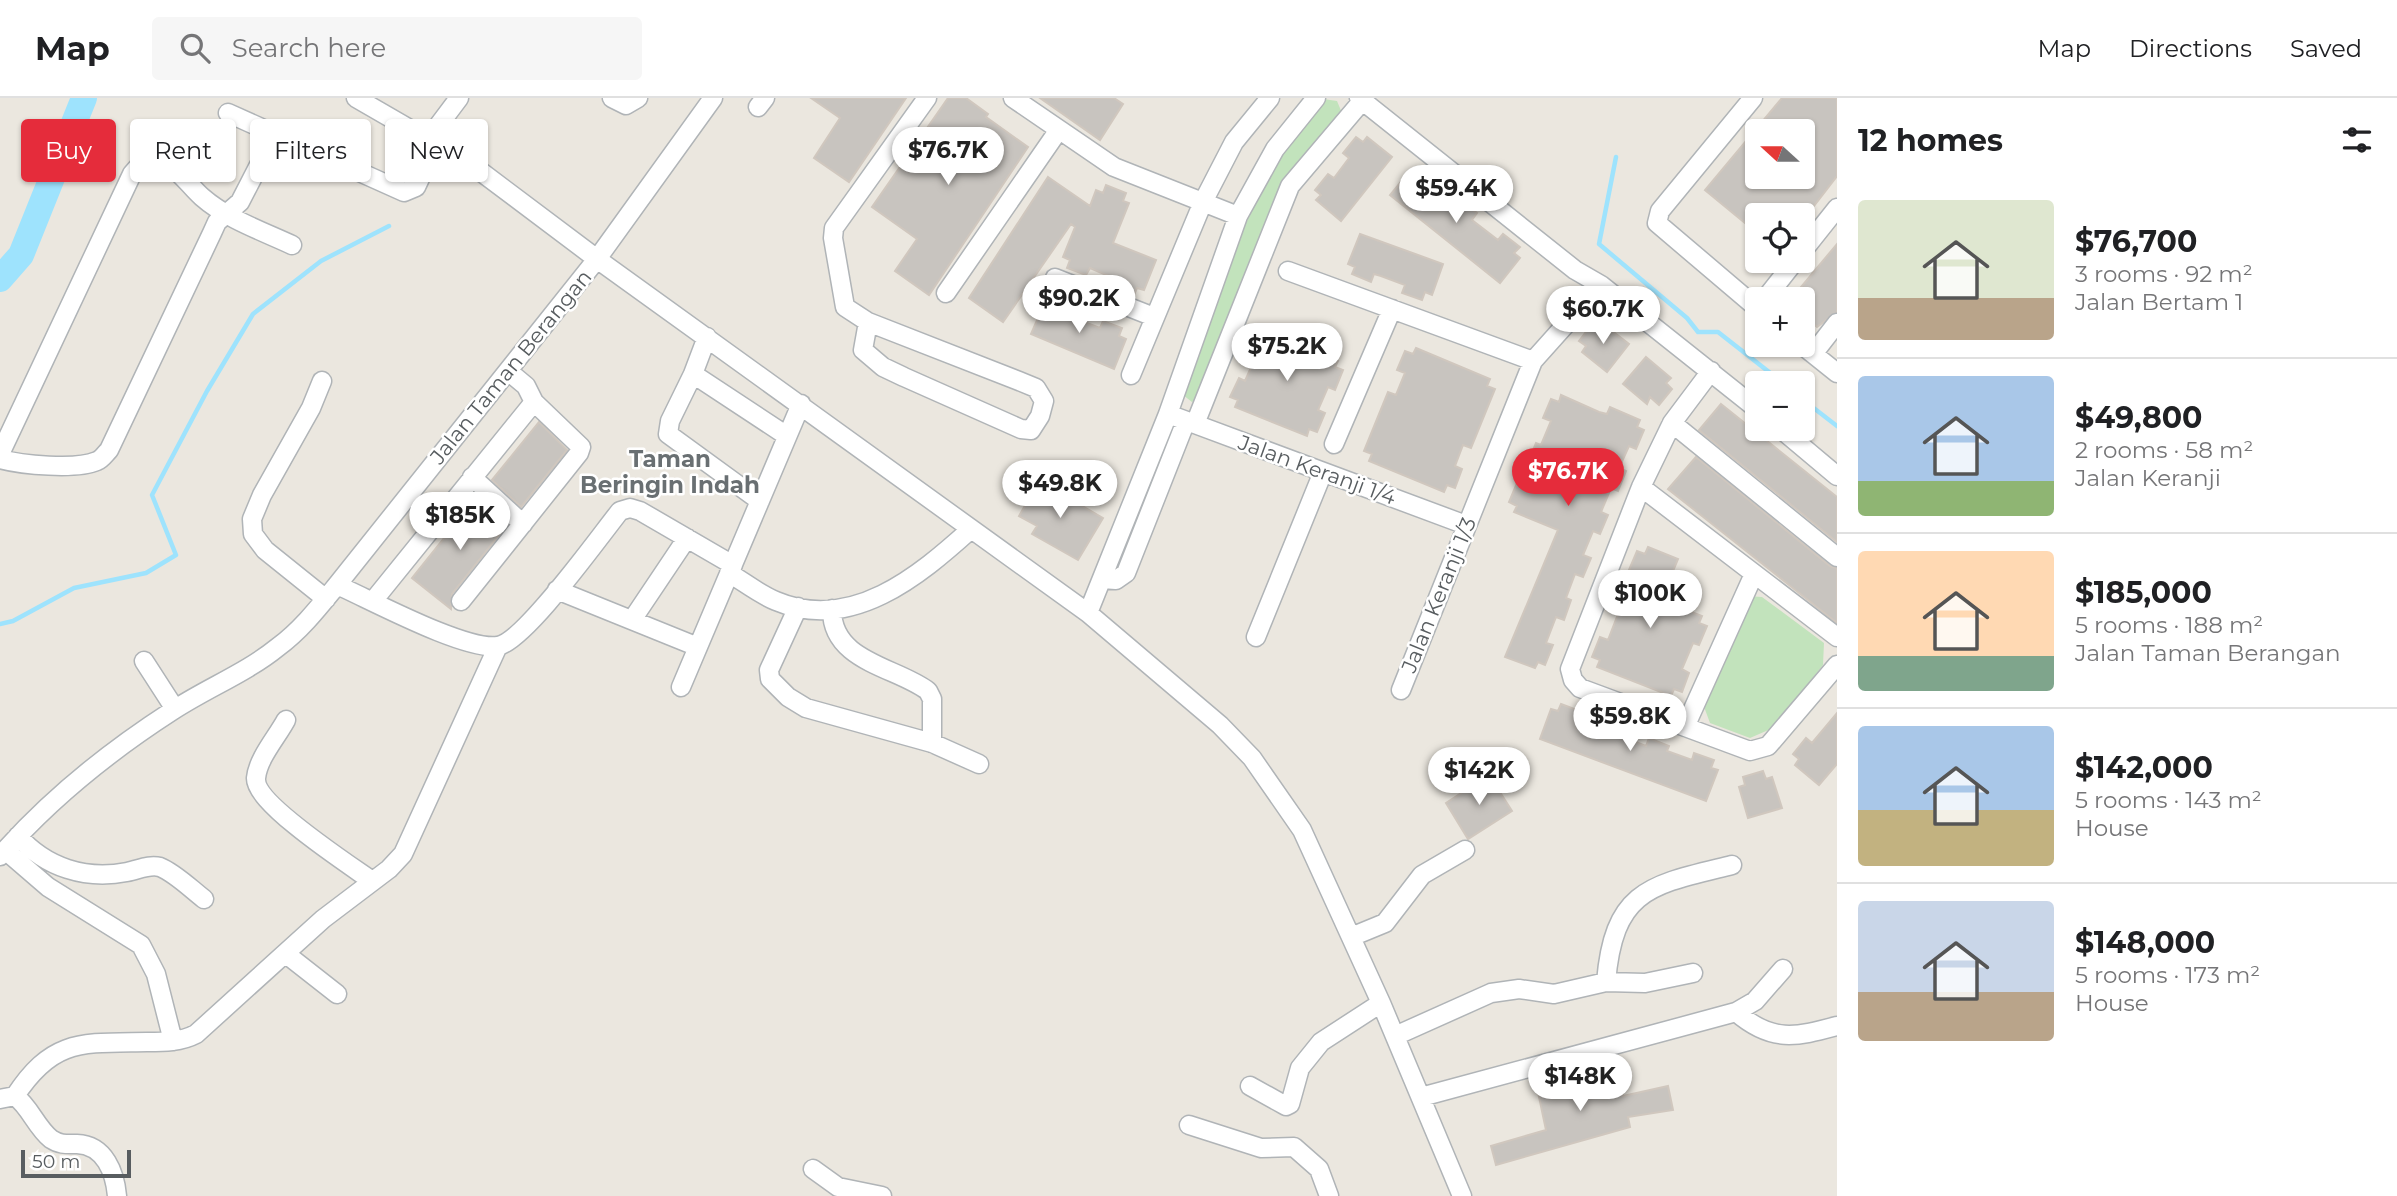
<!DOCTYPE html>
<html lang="en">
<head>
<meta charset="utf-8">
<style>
  body { margin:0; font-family:Montserrat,sans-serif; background:#f6f6f6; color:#202124; height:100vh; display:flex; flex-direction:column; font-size:26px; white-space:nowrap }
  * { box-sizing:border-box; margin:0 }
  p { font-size:23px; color:#757577 }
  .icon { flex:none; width:38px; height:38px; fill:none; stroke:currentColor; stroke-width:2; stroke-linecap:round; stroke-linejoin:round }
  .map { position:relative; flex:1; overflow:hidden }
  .panel { display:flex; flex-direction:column; background:#fff; width:560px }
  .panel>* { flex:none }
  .hud { position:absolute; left:21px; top:21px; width:665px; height:63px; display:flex; gap:14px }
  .needle { width:46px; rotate:291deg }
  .fabs { position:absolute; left:1745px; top:21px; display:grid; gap:14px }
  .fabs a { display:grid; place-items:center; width:70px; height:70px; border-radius:7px; background:#fff; box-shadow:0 2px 5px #0004; font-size:35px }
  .scale { position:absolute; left:21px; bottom:18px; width:110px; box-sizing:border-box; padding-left:7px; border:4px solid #585d60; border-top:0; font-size:19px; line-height:24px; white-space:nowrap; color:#585d60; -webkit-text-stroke:5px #fff; paint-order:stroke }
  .price { position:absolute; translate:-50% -60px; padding:0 16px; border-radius:24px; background:#fff; color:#222; font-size:23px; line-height:46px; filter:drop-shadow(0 2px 4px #0008) }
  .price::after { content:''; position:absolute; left:50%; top:42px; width:21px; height:16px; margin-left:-10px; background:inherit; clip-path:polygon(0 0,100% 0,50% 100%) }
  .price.current { background:#e52c3b; color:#fff }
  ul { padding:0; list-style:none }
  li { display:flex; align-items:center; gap:21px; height:175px; padding:0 21px }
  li+li { border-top:2px solid #e0e0e0 }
  li span { display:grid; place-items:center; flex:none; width:196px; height:140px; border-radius:7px; color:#555 }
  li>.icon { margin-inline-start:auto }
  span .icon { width:84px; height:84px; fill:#fffc; stroke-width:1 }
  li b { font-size:30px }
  h2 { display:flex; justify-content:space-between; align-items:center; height:84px; padding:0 21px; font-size:30px }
  .pill { padding:0 24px; border-radius:7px; background:#fff; box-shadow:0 2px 5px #0004; font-size:24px; line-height:63px }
  .pill.current { background:#e52c3b; color:#fff }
  header { display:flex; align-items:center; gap:42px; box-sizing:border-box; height:98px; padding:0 35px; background:#fff; border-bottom:2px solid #e0e0e0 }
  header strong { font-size:33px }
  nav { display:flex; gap:38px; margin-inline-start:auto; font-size:24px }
  .search { width:490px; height:63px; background:#f6f6f6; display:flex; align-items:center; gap:18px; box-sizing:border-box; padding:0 24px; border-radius:7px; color:#757577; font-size:26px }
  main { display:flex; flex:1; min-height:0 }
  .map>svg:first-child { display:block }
</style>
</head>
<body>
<header>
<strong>Map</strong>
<div class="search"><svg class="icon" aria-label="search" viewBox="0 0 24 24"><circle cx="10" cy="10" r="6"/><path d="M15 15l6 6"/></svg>Search here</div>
<nav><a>Map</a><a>Directions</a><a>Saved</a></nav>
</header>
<main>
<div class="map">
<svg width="1837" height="1098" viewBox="0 0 1837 1098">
  <rect width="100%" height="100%" fill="#ebe7df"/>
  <path fill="#c2e3bc" d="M1323,1L1337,3L1342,15L1284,87L1196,301L1192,304L1183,297L1213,202L1267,76Z
    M1747,498L1762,499L1824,545L1823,567L1773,630L1750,640L1710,625L1703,606Z"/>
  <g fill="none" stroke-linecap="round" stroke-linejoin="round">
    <path stroke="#9ee3fd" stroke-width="4.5" d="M1616,59L1599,146L1687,220L1698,234H1718L1783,285
      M1802,301L1837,328
      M0,526L13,523L74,490L146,475L176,457L152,397L207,293L253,216L321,163L389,128"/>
    <path stroke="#9ee3fd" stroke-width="26" d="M0,181L21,157L84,0"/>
  </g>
  <path fill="#c8c4bf" stroke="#d0c7be" stroke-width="2" fill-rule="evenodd" d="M811,0H906L849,84L814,60L840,20Z
    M948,0H966L988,16L986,19L1028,49L929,197L895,173L917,141L872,109Z
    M1040,0H1114L1123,6L1100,42Z
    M1782,0H1837V78L1807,117H1757V135L1705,92ZM1757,33H1802V79H1757Z
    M1356,39L1363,44L1367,39L1392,59L1341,123L1316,102L1321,97L1315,92L1328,76L1334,80L1349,60L1343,55Z
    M1421,69L1438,82L1432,89L1437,94L1455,109L1460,102L1469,109L1477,115L1472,122L1498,142L1503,136L1520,149L1514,155L1520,160L1500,185L1390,97L1409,74L1416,76Z
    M1048,79L1090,108L1096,92L1103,95L1106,87L1126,95L1123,103L1129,105L1113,145L1156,162L1144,192L1137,190L1134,197L1115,189L1118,182L1090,170L1086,177L1067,170L1070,162L1063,159L1075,129L1071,126L1003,224L969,200Z
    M1360,136L1443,166L1432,197L1425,194L1422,202L1402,195L1405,187L1381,178L1374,176L1371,184L1352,176L1355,169L1348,166Z
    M1837,146V214L1817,229L1802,216V201H1791Z
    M1053,201L1073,209L1070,217L1076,221L1100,230L1103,223L1122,230L1119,238L1126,241L1114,271L1031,236L1044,206L1051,209Z
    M1592,226L1599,232L1603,226L1629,246L1607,274L1582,254L1586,248L1579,243Z
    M1267,232L1338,263L1335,269L1343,272L1335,292L1328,289L1318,312L1325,315L1317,334L1309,331L1307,338L1235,309L1238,302L1230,299L1239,280L1245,283L1256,258L1248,255L1256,235L1264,239Z
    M1416,250L1490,281L1487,288L1495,291L1471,350L1463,347L1455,368L1462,371L1455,390L1447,387L1444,394L1369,363L1372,356L1364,353L1388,294L1396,297L1405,275L1397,272L1405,253L1413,256Z
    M1646,259L1671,280L1666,285L1672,291L1659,307L1650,299L1647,306L1623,286Z
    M1561,297L1599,314L1607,316L1610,309L1640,322L1637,329L1644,332L1636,351L1629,348L1619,370L1626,373L1618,393L1611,390L1601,414L1608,417L1600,436L1593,433L1583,457L1591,460L1583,479L1575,476L1566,500L1571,502L1564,522L1556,519L1546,545L1553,547L1545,567L1538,564L1535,570L1505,559L1558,432L1514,414L1517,408L1509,404L1517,385L1525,388L1534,367L1528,364L1536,345L1541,347L1551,323L1543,320L1551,301L1559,304Z
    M1721,306L1837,399V444L1699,332Z
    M539,324L567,352L521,409L492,382Z
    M1696,359L1830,468L1837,470V525L1668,391Z
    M1039,383L1103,420L1078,462L1032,436L1037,428L1019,418Z
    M477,399L507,427L452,496L451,511L412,480Z
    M1648,449L1678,461L1661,502L1702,518L1699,525L1707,528L1699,547L1693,545L1682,571L1689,575L1682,594L1674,591L1671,598L1597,569L1600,562L1592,559L1600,539L1608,542L1618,516L1613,513L1621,494L1628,497L1637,475L1629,472L1637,453L1645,456Z
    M1561,606L1580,613L1577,621L1601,630L1603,624L1622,631L1620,638L1646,648L1649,640L1669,648L1667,653L1692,662L1694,655L1714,662L1711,670L1718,672L1706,703L1540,641L1551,611L1558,613Z
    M1837,615V666L1819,687L1795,667L1799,661L1793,656L1806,640L1812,645Z
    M1763,673L1766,681L1772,679L1782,710L1748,720L1739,689L1745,687L1743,679Z
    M1489,677L1512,713L1468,741L1446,705Z
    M1592,969L1597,993L1620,989L1623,998L1668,988L1673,1012L1628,1019L1630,1029L1496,1067L1491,1048L1546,1032L1535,980Z"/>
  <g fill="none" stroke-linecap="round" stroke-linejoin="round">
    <defs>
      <path id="minor" d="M356,0L472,67L597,161L1088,515L1220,627L1252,660L1302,732L1381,905L1462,1098
        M612,0L626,7L638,0
        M1013,0L1114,69L1238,118
        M1359,0L1575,172L1601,187L1757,311
        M1753,0L1660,113L1657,125L1757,210
        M758,9L765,0
        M228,15L404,94L416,89L437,44
        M429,40L459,0
        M1802,154L1837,110
        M1288,173L1533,263
        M1055,180L1154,219
        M946,195L1058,33
        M1765,201L1795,163
        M868,224L863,252L883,269L904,279L1021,331L1031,332L1040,318L1044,303L1036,290L1019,283L868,224L845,209L833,140L834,130L927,0
        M707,239L693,276L787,338
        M1802,247L1837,275
        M1813,256L1837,225
        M1711,273L1672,325L1641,389L1570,571L1573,582L1580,590L1750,653L1768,648L1837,567
        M693,276L670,323L668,336L760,403
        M1131,277L1203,104L1234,44L1270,0
        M322,283L311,310L262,397L252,421L253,436L265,452L326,501
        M1168,316L1466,427
        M1672,325L1837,459
        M1195,326L1290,88L1363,2
        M1781,331L1837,378
        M1334,346L1392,211
        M0,356L132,76L146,60C170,57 186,85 202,99C227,121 262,133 292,147
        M0,361C21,367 77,372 97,363C102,361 105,356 109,352L212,135L217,124L240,104L275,36
        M472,379L523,426
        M1641,389L1837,539
        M729,475C744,484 759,496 776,503C851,535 919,478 971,431
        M1102,481L1116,482L1126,475L1186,323
        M337,487C371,502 465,553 498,548C525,543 599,439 620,413L630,410L640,413L733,467
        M557,492L698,549
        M373,503L534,304
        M461,503L579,355L581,349L534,304L526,288L508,273
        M798,509L769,572L770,581L788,599L806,610L932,645L979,666
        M832,511C831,564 897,569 928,593L932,601V645
        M1088,515L1168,316L1238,118L1275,51L1316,0
        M632,522L687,440
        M1256,539L1323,374
        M144,563L175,611
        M681,589L801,306
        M1401,592L1533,263L1601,187
        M286,622C277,639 258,660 256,680C254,705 351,768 372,783
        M1685,629L1754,476
        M18,738C46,770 86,782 127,774C138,772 149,766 160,769C175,775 191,791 204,801
        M5,752L48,789L141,847L156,876L173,943
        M0,758C49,702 110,653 172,613C207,590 246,575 278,549C301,532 319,509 337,487L597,161L713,0
        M1351,839L1385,825L1422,777L1465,752
        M286,856L337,896
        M1606,884L1645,885L1693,875
        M1736,914C1772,945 1796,939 1837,928
        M1395,938L1491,895L1519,891L1554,896L1606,884C1614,790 1651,787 1732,767
        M1250,988L1286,1008L1290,1006L1300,970L1321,944L1381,905
        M15,998C53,940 82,945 147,944C164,944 181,944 196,936L323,821L389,771L403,756L498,548
        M1421,999L1736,914L1755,903L1783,871
        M0,1001L15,998C30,1009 36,1029 51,1041C60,1047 67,1046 77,1046C105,1047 115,1075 117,1098
        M1189,1027L1261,1050L1294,1049L1319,1071L1329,1098
        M813,1071L838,1089L882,1098"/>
    </defs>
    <use href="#minor" stroke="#b0b4b7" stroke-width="21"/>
    <use href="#minor" stroke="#fff" stroke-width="18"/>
  </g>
  <g text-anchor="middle" stroke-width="5" stroke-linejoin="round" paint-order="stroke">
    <g font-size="21" fill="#585d60" stroke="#fff">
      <text transform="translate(511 269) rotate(-51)" y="7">Jalan Taman Berangan</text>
      <text transform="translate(1317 372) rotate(20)" y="7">Jalan Keranji 1/4</text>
      <text transform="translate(1439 497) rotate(-68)" y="7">Jalan Keranji 1/3</text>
    </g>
    <g font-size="23" font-weight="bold" fill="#696f72" stroke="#fff">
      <text x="670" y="369">Taman<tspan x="670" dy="26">Beringin Indah</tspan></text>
    </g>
  </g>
</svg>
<div class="fabs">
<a><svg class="needle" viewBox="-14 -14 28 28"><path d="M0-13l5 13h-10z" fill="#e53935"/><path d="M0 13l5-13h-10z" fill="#757577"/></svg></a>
<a><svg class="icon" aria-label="locate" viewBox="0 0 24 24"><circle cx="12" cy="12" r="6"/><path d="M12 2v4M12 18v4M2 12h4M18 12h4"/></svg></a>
<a>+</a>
<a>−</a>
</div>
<div class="scale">50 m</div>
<b class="price" style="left:948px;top:89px">$76.7K</b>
<b class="price" style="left:1456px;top:127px">$59.4K</b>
<b class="price" style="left:1079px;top:237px">$90.2K</b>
<b class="price" style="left:1603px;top:248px">$60.7K</b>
<b class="price" style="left:1287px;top:285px">$75.2K</b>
<b class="price current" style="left:1568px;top:410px">$76.7K</b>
<b class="price" style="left:1060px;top:422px">$49.8K</b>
<b class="price" style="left:460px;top:454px">$185K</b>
<b class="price" style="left:1650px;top:532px">$100K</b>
<b class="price" style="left:1630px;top:655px">$59.8K</b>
<b class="price" style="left:1479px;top:709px">$142K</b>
<b class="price" style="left:1580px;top:1015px">$148K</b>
<div class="hud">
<a class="pill current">Buy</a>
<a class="pill">Rent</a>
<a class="pill">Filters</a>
<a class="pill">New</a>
</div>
</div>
<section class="panel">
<h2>12 homes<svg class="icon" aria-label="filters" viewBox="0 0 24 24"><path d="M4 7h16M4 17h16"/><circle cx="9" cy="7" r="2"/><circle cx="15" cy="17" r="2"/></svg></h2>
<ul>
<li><span style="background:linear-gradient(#dfe7d0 70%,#b9a48a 0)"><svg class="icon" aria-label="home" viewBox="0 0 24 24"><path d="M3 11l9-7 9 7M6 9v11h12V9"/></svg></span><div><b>$76,700</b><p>3 rooms · 92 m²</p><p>Jalan Bertam 1</p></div></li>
<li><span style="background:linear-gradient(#a9c7e8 75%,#8fb573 0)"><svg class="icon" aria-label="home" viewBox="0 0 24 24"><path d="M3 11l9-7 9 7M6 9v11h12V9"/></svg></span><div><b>$49,800</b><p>2 rooms · 58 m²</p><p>Jalan Keranji</p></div></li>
<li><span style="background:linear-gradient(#ffd9b3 75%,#7fa58c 0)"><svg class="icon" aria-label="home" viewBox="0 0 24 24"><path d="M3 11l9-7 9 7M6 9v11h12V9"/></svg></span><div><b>$185,000</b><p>5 rooms · 188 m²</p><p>Jalan Taman Berangan</p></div></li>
<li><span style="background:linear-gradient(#a9c7e8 60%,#c2b280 0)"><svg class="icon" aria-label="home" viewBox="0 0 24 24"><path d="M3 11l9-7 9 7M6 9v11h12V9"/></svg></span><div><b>$142,000</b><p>5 rooms · 143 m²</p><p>House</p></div></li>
<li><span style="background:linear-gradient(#c9d6e8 65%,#b9a48a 0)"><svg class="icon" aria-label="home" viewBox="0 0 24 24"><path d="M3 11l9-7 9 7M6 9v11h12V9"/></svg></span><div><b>$148,000</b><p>5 rooms · 173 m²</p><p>House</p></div></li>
</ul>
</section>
</main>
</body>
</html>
